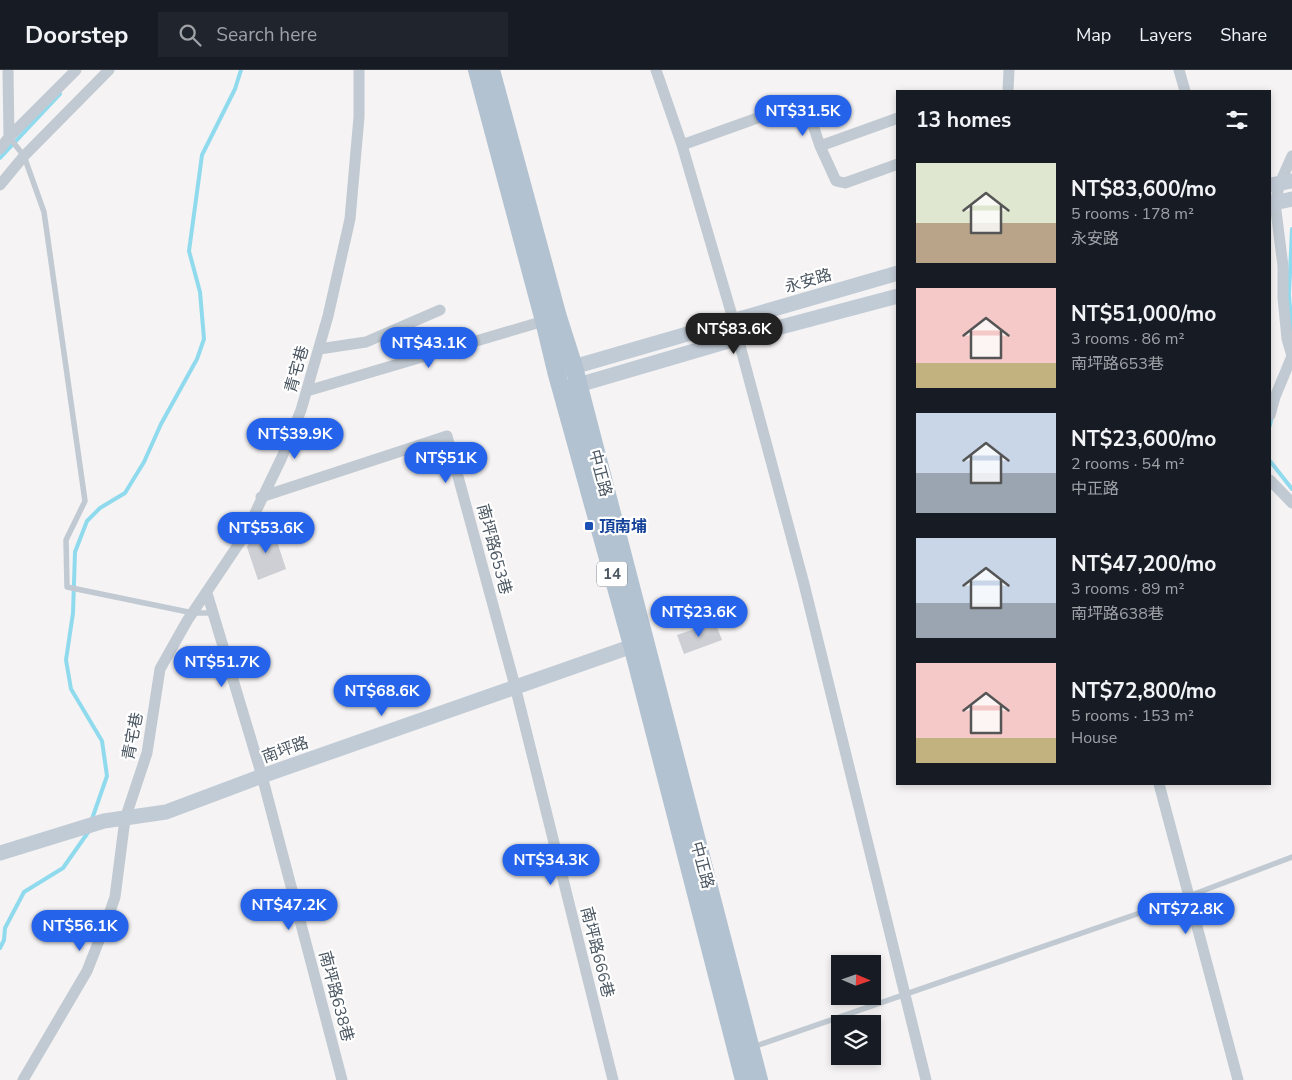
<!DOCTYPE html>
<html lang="en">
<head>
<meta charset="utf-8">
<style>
  body { margin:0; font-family:"Nunito Sans","Noto Sans TC",sans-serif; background:#20242c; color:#f1f3f6; height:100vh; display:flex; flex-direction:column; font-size:19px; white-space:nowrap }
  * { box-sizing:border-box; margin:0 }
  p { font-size:16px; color:#9ea1a6 }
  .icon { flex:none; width:28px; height:28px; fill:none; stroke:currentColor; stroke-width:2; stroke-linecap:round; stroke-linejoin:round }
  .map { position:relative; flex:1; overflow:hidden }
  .sheet { position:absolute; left:896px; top:20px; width:375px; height:695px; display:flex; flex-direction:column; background:#171b24; border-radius:0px; box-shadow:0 2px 8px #0003 }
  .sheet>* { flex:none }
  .needle { width:32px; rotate:92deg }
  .fabs { position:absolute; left:831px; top:885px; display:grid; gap:10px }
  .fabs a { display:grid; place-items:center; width:50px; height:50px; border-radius:0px; background:#171b24; box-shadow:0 2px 8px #0003; font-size:25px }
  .price { position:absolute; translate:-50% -42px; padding:0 11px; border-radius:18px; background:#2563eb; color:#fff; font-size:16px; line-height:32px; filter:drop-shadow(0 1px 2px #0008) }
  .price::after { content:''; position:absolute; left:50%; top:30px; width:15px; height:11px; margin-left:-8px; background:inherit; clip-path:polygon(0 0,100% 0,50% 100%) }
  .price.on { background:#222; color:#fff }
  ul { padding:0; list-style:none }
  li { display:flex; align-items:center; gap:15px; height:125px; padding:0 20px }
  li span { display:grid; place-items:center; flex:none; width:140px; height:100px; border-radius:0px; color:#555 }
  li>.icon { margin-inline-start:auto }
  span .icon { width:60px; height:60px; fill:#fffc; stroke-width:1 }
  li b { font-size:21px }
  h2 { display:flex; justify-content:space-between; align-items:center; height:60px; padding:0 20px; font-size:21px }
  header { display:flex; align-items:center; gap:30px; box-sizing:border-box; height:70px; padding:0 25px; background:#171b24; border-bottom:1px solid #363941 }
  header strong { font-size:24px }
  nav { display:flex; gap:28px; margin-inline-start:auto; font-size:18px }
  .search { width:350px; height:45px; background:#20242c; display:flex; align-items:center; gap:12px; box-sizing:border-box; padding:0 18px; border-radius:0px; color:#9ea1a6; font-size:19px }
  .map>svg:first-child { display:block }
</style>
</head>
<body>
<header>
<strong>Doorstep</strong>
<div class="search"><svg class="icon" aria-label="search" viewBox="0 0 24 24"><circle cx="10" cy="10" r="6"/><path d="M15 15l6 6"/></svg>Search here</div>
<nav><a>Map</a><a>Layers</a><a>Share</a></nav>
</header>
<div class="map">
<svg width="1292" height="1010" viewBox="0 0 1292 1010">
  <rect width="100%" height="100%" fill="#f5f3f3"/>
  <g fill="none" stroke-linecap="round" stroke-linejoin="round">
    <path stroke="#90daee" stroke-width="4" d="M0,88L60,24
      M1292,159L1289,225L1292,261
      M1270,355L1272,345
      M1270,391L1292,419
      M92,749L107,706L102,671L71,619L66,590L73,543L75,482L87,451L100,438L125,423L144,392L161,354L197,289L204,269L200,222L189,181L202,85L235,19L241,0
      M0,878L4,870L5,858L24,822L63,798L89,761"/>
  </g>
  <path fill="#cdcfd5" d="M273,459L286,499L258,510L247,477L253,465Z
    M715,552L722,570L684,584L677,565Z"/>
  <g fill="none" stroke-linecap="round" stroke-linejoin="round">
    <path stroke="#c1cad2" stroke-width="5.5" d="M9,67L24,86L44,142L85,431L66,470L67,517L193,543H214
      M753,977L1189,826L1292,787"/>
    <path stroke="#c1cad2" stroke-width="11" d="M8,0L9,67
      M656,0L682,75L731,242L804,514L926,1010
      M1179,0L1185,21
      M1008,21L1009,0
      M682,75L805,31L820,76L836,111L845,113L898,94
      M820,76L898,48
      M0,79L9,67L76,0
      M0,115L24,86L109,0
      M319,279L366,272L440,240
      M307,321L544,251
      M1270,345L1275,327L1292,286L1287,269L1283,228V196L1275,133L1280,113L1292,86
      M1270,410L1292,433
      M261,427L447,366L515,616L613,1010
      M207,523L262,706L342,1010
      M1159,714L1238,1010
      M23,1010L87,901L106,853L115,827L125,749L147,683L160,599L187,551L244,466L282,387L301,340L328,246L350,149L359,47V0"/>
    <path stroke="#c1cbd6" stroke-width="15" d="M1270,115L1292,111
      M1270,134L1292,129
      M563,300L898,203
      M568,318L732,270L898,226
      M0,783L104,751L166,742L262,706L644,572"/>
    <path stroke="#b3c2d1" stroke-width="18" d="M477,0L544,251L556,301L632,575L744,1010
      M491,0L558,247L574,297L759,1010"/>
  </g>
  <rect fill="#1a4fb4" stroke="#fff" stroke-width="2" x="584" y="451" width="10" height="10" rx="2.5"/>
  <g text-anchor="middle" stroke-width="4.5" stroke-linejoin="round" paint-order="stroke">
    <rect fill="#fff" stroke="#808990" stroke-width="1" x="597" y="491.5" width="30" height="25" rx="4"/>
    <g font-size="15" font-weight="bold" fill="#4a5661">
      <text x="612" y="509">14</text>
    </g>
    <g font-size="16" fill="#4a5661" stroke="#fff">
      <text transform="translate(808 210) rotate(-16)" y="6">永安路</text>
      <text transform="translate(296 299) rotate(-74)" y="6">青宅巷</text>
      <text transform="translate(601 403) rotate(75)" y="6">中正路</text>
      <text transform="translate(495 479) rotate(75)" y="6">南坪路653巷</text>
      <text transform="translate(132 666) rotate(-79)" y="6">青宅巷</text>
      <text transform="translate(285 679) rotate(-20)" y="6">南坪路</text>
      <text transform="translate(703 795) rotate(75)" y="6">中正路</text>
      <text transform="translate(598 882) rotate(76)" y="6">南坪路666巷</text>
      <text transform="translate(337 926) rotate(75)" y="6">南坪路638巷</text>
    </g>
    <g font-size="16" font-weight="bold" fill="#164399" stroke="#fff" text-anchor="start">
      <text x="599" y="462">頂南埔</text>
    </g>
  </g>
</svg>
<div class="fabs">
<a><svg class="needle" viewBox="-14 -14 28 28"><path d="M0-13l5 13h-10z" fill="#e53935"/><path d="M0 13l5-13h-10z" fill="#9ea1a6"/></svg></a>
<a><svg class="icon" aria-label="layers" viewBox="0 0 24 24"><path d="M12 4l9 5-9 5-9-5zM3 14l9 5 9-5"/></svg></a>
</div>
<b class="price" style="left:803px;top:67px">NT$31.5K</b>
<b class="price on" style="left:734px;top:285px">NT$83.6K</b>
<b class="price" style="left:429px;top:299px">NT$43.1K</b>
<b class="price" style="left:295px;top:390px">NT$39.9K</b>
<b class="price" style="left:446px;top:414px">NT$51K</b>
<b class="price" style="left:266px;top:484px">NT$53.6K</b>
<b class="price" style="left:699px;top:568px">NT$23.6K</b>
<b class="price" style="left:222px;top:618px">NT$51.7K</b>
<b class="price" style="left:382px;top:647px">NT$68.6K</b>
<b class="price" style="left:551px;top:816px">NT$34.3K</b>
<b class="price" style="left:289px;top:861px">NT$47.2K</b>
<b class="price" style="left:1186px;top:865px">NT$72.8K</b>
<b class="price" style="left:80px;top:882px">NT$56.1K</b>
<section class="sheet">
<h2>13 homes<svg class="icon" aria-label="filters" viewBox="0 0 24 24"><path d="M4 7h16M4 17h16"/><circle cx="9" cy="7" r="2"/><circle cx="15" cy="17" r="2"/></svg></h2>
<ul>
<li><span style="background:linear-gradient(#dfe7d0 60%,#b9a48a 0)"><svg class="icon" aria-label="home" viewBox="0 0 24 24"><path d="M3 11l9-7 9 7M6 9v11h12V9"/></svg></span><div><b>NT$83,600/mo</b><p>5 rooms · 178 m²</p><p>永安路</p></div></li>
<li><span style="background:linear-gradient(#f6c9c9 75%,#c2b280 0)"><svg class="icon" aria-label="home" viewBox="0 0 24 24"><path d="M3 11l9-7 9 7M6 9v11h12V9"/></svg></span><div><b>NT$51,000/mo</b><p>3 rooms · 86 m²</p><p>南坪路653巷</p></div></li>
<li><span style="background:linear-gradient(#c9d6e8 60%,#9aa5b1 0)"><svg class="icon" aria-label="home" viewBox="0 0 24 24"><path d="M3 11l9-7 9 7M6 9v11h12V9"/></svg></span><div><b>NT$23,600/mo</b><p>2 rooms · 54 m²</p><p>中正路</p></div></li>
<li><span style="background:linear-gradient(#c9d6e8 65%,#9aa5b1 0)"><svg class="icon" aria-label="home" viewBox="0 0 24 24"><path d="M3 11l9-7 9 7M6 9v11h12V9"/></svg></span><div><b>NT$47,200/mo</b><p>3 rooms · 89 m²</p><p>南坪路638巷</p></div></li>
<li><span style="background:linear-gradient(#f6c9c9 75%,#c2b280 0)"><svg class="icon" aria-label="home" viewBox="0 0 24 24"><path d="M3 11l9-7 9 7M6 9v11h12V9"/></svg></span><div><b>NT$72,800/mo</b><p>5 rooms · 153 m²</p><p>House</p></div></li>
</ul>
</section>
</div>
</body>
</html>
